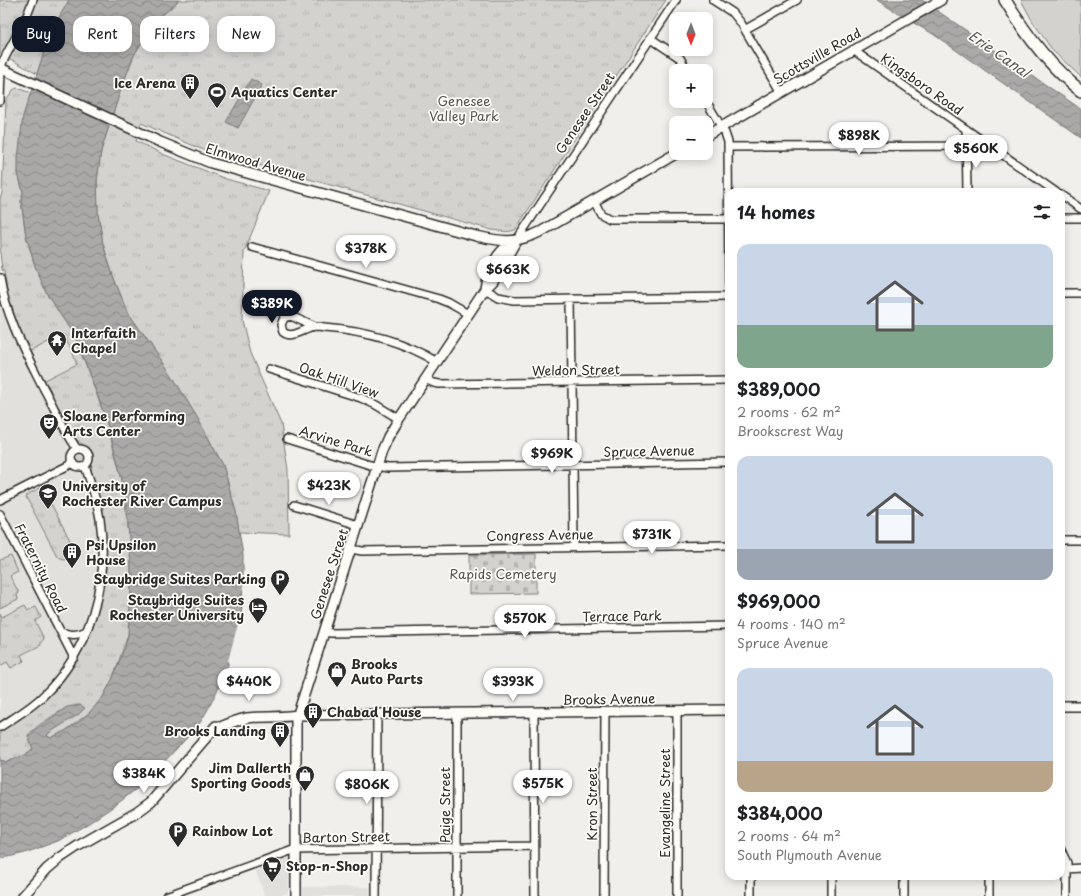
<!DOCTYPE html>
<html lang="en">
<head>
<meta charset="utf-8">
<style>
  body { margin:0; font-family:"Playpen Sans",sans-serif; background:#f6f6f6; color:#202124; height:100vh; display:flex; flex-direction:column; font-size:15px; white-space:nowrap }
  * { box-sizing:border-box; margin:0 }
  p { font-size:13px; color:#757577 }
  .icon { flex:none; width:22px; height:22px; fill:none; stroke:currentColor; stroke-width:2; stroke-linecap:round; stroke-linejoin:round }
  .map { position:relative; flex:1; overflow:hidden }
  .details { position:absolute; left:725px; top:188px; width:340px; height:692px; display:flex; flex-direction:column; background:#fff; border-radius:12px; box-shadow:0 2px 10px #0003 }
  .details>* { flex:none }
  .banner { position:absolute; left:12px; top:16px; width:380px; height:36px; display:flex; gap:8px }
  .needle { width:26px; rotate:180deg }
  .controls { position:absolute; left:669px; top:12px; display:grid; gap:8px }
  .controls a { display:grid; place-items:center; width:44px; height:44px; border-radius:8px; background:#fff; box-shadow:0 2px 10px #0003; font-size:20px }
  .price { position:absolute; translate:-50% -34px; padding:0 9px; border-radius:14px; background:#fff; color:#222; font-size:13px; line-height:26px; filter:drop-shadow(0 1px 2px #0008) }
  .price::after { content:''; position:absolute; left:50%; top:24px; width:12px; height:9px; margin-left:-6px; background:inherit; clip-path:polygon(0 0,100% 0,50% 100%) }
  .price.selected { background:#111827; color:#fff }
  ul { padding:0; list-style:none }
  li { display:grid; align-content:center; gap:8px; height:212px; padding:0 12px }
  li span { display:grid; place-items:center; height:124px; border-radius:12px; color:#555 }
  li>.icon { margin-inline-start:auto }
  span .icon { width:72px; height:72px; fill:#fffc; stroke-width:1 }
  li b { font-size:17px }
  h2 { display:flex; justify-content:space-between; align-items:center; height:48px; padding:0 12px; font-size:17px }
  .tag { padding:0 14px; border-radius:12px; background:#fff; box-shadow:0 2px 10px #0003; font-size:14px; line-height:36px }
  .tag.selected { background:#111827; color:#fff }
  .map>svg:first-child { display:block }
</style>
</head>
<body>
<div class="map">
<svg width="1081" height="896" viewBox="0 0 1081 896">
  <defs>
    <pattern id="cemetery-stones" width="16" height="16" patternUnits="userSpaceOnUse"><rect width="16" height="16" fill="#d3d2cf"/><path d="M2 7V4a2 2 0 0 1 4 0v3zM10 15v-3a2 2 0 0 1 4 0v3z" fill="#b5b4b2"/></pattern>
    <pattern id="park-tufts" width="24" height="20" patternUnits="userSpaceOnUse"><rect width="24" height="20" fill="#d3d2cf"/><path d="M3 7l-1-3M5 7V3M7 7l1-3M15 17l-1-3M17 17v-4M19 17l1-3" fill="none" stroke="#b5b4b2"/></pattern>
    <pattern id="water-waves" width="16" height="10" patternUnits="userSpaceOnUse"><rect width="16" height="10" fill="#aaa9a7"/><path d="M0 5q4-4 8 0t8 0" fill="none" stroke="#8b8a88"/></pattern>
  </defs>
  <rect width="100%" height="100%" fill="#f0efeb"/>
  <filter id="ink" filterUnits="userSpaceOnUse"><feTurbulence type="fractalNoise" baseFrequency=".025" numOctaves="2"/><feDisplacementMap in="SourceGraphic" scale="8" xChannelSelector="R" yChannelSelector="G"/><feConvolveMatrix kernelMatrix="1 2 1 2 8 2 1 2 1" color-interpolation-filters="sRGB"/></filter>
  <g filter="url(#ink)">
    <path fill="#e1e0dc" d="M0,295L7,321L23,355L62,335L67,341L74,357L77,364L38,384L67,441L68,448L66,456L73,470L82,474L88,482L97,516L99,544L95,591L87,620L76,648L55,679L35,699L0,723Z
      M287,855L290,858L289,891L287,893L280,896H265L254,867Z
      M303,887H370V896H303Z"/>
    <path fill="#d3d2cf" stroke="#7f7e7d" d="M1021,0H1081V77L1053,51L1033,22Z
      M74 458a6 6 0 1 1 12 0a6 6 0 1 1-12 0Z"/>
    <path fill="url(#cemetery-stones)" stroke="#7f7e7d" d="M536,554V593L469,594V555Z"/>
    <path fill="url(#park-tufts)" stroke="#7f7e7d" d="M0,0H69C56,24 45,48 37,74L0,53Z
      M179,0H666L515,230C507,233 500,231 492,230L201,149L141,123L136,141L165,155L226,179L269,191L244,252L242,320L250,353L281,424L288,470L289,534L239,532L236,512L223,465L198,419L171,374L127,311L113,276L103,244L98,213L97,181L101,151L121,89L134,55L153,24Z
      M17,88L31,93L23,116L18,173L23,192L21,201L26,236L35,266L47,294L75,337L105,417L122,480L129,535L131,566V591L128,635L112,680L103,697L89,713L65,731L51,738L47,736L48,733L79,714L67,707C57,714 33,726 28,737L33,748L25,755L7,762L0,760V731L23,716L43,700L55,689L77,659L85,644L92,626L98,606L101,509L91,471L93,456L86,447L73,437L66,425L67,423L58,406L56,405L52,398L53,396L48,385H45L43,381L77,364C73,353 69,344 62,335L29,352L28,349L29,347L23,337L20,335L16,325L17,323L10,301L7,299L4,286L6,284L4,271L2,270L0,253L1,247L0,199L2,193L6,100L13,90Z
      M41,487L43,488L74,548L73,553C69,559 62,561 57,556L26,497L27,495Z
      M11,556L18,572L10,576L19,593L17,595L18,599L0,608V560Z
      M25,605L28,610L36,607L41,617L35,621L44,639L41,642V645L21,655L24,661L11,668L7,662L0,666V613L2,617Z"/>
    <path fill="url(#water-waves)" stroke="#777775" d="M69,0H179L153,24L134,55L121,89L101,151L97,181L98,213L103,244L113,276L127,311L171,374L198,419L223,465L236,512L243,555V585L241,618L239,629L224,677L207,711L198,726L145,782L117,804L89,823L58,841L25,853L0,859V760L7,762L25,755L33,749L28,737L30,733L67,707L80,705L85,708L79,714L49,733L47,736L51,738L65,731L79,722L89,713L103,697L112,680L125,647L128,635L131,591V566L127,509L122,480L111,436L98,396L75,337L47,294L35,266L26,236L21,201L23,192L18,173V158L23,116L44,52L58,19Z
      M877,0H922L942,14L1081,109V138L933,34L905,18Z
      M251,79L262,85L238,128L226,122Z"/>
    <path fill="#f0efeb" d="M239,620H243L231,662L228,661Z"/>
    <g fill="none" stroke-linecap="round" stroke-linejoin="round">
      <defs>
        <path id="minor" d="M713,0L733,13L741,23L781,91
          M746,29L797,0
          M650,38L680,58L688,71
          M853,50L1056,192
          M0,101L1,68L3,61L26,18L33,0
          M706,101L725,133L728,142L729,287
          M966,129L967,192
          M728,147L991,146
          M1061,195L1081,209
          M594,201L601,214L610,219H729
          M1061,218H1081
          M516,241L676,0
          M252,247L439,299L449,303L468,314
          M0,278C6,318 26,353 44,389C55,409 64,430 77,449
          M485,289L498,297L514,300L729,297
          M1061,293H1081
          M571,299L574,546
          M315,327L291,316L284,318L281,325L283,332C293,340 304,328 315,327C317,327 321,327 324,328C363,331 403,341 437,362
          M269,369L361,398L376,405L399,419
          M425,379L434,383L439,384L729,380
          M287,439L370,465L388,468L729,462
          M71 458a9 9 0 1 1 18 0a9 9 0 1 1-18 0Z
          M0,500L73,463
          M294,505L358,525
          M0,514L74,658
          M1061,540H1081
          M351,549L362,551L729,545
          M61,632C71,635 77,636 86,631
          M324,632L331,633L729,626
          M677,711V896
          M534,713L535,896
          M457,714V896
          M0,727C15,717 31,708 44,695C90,650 109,582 100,519C97,501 91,483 85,466
          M1061,850L1067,863V896
          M1067,869L1081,868
          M751,876V896
          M831,876V896
          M904,876V896
          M989,876V896
          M166,896L293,850L534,846
          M376,896L377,714
          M604,896L605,712"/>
        <path id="major" d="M0,68L160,142L211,163L476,236C503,242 516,244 542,231L677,153
          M706,136L941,0
          M485,289C487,271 497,251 513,242
          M1061,706H1081
          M212,731C223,726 235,720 247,718C264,716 281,718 297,715L729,710
          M23,896L47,869L60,858L78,846L136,813L151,802L216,726
          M296,896V720L382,451L388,437L399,419L485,289L493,281L516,241"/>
        <path id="highway" d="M1005,0C1026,35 1049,66 1081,91"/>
      </defs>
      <use href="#minor" stroke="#2b2b2b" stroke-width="10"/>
      <use href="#major" stroke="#2b2b2b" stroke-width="12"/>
      <use href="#highway" stroke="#2b2b2b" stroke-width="14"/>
      <use href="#minor" stroke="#fdfcf7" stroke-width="7"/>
      <use href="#major" stroke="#fdfcf7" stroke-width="9"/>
      <use href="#highway" stroke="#fdfcf7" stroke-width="11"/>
    </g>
  </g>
  <defs>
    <symbol id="building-pin" viewBox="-11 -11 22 30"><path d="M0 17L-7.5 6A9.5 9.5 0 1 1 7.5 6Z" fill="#2b2b2b" stroke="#fdfcf7"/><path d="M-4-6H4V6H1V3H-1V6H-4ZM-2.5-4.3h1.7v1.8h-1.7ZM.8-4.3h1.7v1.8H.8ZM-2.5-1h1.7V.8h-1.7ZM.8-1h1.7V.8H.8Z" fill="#fff"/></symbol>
    <symbol id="stadium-pin" viewBox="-11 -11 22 30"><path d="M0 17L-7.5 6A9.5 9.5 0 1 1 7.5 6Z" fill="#2b2b2b" stroke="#fdfcf7"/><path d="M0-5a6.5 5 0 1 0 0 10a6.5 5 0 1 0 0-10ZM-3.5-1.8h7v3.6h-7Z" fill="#fff"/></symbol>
    <symbol id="temple-pin" viewBox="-11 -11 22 30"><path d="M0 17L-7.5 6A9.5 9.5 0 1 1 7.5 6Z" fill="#2b2b2b" stroke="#fdfcf7"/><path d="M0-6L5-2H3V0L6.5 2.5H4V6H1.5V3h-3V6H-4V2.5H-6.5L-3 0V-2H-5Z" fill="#fff"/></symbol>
    <symbol id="theatre-pin" viewBox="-11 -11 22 30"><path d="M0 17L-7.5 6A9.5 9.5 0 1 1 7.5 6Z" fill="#2b2b2b" stroke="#fdfcf7"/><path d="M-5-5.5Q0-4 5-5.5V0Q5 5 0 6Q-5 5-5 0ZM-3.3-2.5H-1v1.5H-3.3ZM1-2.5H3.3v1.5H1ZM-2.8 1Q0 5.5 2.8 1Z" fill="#fff"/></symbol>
    <symbol id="university-pin" viewBox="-11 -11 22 30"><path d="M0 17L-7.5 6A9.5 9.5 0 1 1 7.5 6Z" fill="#2b2b2b" stroke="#fdfcf7"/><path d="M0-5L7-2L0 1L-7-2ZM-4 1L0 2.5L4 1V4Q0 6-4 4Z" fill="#fff"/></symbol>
    <symbol id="parking-pin" viewBox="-11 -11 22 30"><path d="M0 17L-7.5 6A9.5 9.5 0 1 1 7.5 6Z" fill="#2b2b2b" stroke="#fdfcf7"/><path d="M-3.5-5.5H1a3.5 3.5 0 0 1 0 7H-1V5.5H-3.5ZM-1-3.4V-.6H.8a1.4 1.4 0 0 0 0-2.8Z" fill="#fff"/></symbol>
    <symbol id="hotel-pin" viewBox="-11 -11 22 30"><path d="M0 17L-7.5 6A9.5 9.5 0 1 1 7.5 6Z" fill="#2b2b2b" stroke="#fdfcf7"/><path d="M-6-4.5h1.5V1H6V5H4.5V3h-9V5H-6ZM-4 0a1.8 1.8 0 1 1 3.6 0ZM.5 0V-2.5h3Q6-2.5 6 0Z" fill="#fff"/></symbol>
    <symbol id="shop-pin" viewBox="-11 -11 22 30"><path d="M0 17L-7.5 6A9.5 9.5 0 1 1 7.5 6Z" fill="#2b2b2b" stroke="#fdfcf7"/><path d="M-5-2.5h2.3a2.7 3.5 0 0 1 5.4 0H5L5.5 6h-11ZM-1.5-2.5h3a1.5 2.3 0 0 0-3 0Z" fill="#fff"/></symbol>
    <symbol id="supermarket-pin" viewBox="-11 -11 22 30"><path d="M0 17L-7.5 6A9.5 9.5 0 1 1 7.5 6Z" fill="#2b2b2b" stroke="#fdfcf7"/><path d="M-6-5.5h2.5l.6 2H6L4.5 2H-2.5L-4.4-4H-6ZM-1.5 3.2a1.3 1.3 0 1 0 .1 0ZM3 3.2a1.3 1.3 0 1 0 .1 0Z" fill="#fff"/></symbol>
  </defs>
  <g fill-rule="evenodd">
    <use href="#building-pin" x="179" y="72" width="22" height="30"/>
    <use href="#stadium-pin" x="206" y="81" width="22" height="30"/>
    <use href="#temple-pin" x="46" y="329" width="22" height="30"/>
    <use href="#theatre-pin" x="38" y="412" width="22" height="30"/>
    <use href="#university-pin" x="37" y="482" width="22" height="30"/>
    <use href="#building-pin" x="61" y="541" width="22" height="30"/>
    <use href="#parking-pin" x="269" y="568" width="22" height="30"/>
    <use href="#hotel-pin" x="247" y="596" width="22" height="30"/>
    <use href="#shop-pin" x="326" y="660" width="22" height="30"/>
    <use href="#building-pin" x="302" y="701" width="22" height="30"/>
    <use href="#building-pin" x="269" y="720" width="22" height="30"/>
    <use href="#shop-pin" x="294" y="764" width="22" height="30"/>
    <use href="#parking-pin" x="167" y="820" width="22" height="30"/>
    <use href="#supermarket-pin" x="261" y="855" width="22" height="30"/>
  </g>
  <g text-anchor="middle" stroke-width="3.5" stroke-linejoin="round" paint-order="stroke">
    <g font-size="13" fill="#2b2b2b" stroke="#fdfcf7">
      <text transform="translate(817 56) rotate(-30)" y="5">Scottsville Road</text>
      <text transform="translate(922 84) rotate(35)" y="5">Kingsboro Road</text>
      <text transform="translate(585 113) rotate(-56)" y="5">Genesee Street</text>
      <text transform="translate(256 162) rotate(16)" y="5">Elmwood Avenue</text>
      <text transform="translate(576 370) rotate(-1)" y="5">Weldon Street</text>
      <text transform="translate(339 380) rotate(19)" y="5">Oak Hill View</text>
      <text transform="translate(336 441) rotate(17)" y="5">Arvine Park</text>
      <text transform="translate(649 451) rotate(-1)" y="5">Spruce Avenue</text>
      <text transform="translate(540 535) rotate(-1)" y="5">Congress Avenue</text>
      <text transform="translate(41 568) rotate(63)" y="5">Fraternity Road</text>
      <text transform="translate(329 574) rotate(-72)" y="5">Genesee Street</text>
      <text transform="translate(622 616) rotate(-1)" y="5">Terrace Park</text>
      <text transform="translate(609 699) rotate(-1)" y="5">Brooks Avenue</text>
      <text transform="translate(665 803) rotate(-90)" y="5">Evangeline Street</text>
      <text transform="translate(592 804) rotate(-90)" y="5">Kron Street</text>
      <text transform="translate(445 805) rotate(-90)" y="5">Paige Street</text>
      <text transform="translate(346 837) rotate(-1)" y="5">Barton Street</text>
    </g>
    <g font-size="13" font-weight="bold" fill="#2b2b2b" stroke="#fdfcf7" text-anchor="start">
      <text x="176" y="88" text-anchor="end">Ice Arena</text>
      <text x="231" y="97">Aquatics Center</text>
      <text x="71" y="338">Interfaith<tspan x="71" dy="15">Chapel</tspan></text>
      <text x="63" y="421">Sloane Performing<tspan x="63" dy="15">Arts Center</tspan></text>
      <text x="62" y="491">University of<tspan x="62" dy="15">Rochester River Campus</tspan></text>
      <text x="86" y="550">Psi Upsilon<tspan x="86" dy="15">House</tspan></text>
      <text x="266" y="584" text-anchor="end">Staybridge Suites Parking</text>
      <text x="244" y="605" text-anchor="end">Staybridge Suites<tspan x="244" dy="15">Rochester University</tspan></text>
      <text x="351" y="669">Brooks<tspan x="351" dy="15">Auto Parts</tspan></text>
      <text x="327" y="717">Chabad House</text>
      <text x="266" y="736" text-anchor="end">Brooks Landing</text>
      <text x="291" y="773" text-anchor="end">Jim Dallerth<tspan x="291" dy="15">Sporting Goods</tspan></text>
      <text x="192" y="836">Rainbow Lot</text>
      <text x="286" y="871">Stop-n-Shop</text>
    </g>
    <g font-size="13" fill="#555554" stroke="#fdfcf7">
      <text x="464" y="106">Genesee<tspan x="464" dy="15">Valley Park</tspan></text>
      <text x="503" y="579">Rapids Cemetery</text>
    </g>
    <g font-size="14" font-style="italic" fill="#575756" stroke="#fdfcf7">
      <text transform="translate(999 54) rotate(35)" y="5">Erie Canal</text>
    </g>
  </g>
</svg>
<div class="controls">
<a><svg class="needle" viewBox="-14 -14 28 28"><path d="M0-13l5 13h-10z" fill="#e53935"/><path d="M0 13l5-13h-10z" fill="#757577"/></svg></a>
<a>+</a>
<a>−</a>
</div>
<b class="price" style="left:859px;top:156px">$898K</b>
<b class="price" style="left:976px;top:169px">$560K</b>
<b class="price" style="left:366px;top:269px">$378K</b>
<b class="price" style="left:508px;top:290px">$663K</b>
<b class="price selected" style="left:272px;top:324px">$389K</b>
<b class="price" style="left:552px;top:474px">$969K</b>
<b class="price" style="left:329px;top:506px">$423K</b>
<b class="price" style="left:652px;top:555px">$731K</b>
<b class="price" style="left:525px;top:639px">$570K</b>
<b class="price" style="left:249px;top:702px">$440K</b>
<b class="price" style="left:513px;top:702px">$393K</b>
<b class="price" style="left:144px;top:794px">$384K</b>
<b class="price" style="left:543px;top:804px">$575K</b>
<b class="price" style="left:367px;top:805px">$806K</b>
<div class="banner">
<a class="tag selected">Buy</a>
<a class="tag">Rent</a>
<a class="tag">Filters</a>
<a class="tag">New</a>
</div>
<section class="details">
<h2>14 homes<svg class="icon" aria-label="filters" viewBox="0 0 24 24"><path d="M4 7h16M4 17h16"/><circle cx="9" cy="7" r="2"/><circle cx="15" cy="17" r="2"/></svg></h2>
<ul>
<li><span style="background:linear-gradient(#c9d6e8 65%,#7fa58c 0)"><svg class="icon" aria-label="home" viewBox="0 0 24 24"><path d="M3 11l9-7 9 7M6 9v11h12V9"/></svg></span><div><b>$389,000</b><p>2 rooms · 62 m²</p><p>Brookscrest Way</p></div></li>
<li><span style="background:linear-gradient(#c9d6e8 75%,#9aa5b1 0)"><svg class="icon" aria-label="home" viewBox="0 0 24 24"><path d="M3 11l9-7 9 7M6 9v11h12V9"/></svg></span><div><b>$969,000</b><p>4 rooms · 140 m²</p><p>Spruce Avenue</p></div></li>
<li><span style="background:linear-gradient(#c9d6e8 75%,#b9a48a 0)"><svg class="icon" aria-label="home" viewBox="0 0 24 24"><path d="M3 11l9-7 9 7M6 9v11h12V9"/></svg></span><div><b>$384,000</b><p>2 rooms · 64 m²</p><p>South Plymouth Avenue</p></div></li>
</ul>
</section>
</div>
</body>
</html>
